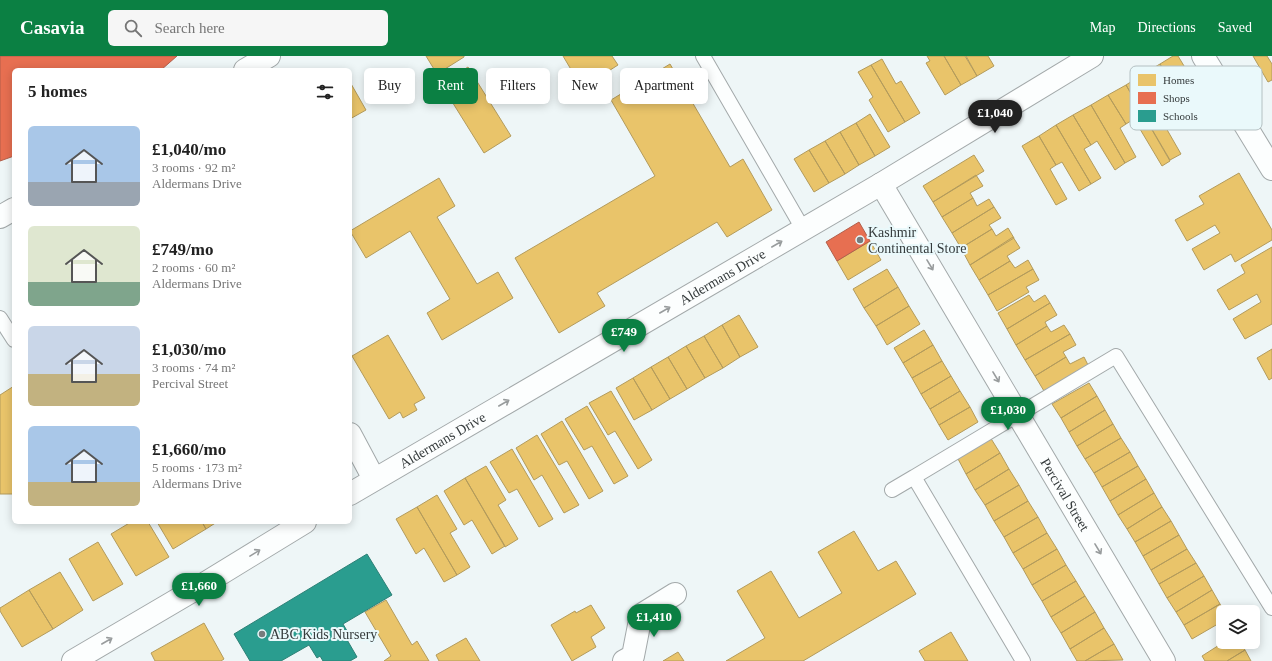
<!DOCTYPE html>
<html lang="en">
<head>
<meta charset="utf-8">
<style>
  body { margin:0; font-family:Georgia,serif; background:#f6f6f6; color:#222; height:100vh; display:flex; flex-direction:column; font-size:15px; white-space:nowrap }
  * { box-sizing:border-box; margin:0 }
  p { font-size:13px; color:#767676 }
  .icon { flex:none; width:22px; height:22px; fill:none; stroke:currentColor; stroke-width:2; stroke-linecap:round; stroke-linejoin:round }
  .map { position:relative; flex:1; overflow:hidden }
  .sheet { position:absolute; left:12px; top:12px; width:340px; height:456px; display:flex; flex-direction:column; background:#fff; border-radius:6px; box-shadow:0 2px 10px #0003 }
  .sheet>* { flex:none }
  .banner { position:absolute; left:364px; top:12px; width:380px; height:36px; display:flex; gap:8px }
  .controls { position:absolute; left:1216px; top:549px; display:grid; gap:8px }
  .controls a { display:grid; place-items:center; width:44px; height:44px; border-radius:6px; background:#fff; box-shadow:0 2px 10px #0003; font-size:20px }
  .price { position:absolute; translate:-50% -34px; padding:0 9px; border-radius:14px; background:#0b8043; color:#fff; font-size:13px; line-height:26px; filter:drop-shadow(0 1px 2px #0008) }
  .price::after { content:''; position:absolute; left:50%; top:24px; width:12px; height:9px; margin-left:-6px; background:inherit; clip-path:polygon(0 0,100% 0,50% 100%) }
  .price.active { background:#222; color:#fff }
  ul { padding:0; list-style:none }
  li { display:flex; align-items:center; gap:12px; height:100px; padding:0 16px }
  li span { display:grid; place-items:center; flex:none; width:112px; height:80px; border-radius:6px; color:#555 }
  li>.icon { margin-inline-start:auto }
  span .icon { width:48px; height:48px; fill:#fffc; stroke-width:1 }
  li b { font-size:17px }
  h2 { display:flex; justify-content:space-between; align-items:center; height:48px; padding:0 16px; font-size:17px }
  .tag { padding:0 14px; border-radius:6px; background:#fff; box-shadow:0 2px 10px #0003; font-size:14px; line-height:36px }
  .tag.active { background:#0b8043; color:#fff }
  header { display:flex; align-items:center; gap:24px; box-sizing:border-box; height:56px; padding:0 20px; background:#0b8043; color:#fff }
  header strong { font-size:19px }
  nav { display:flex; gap:22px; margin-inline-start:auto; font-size:14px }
  .search { width:280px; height:36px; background:#f6f6f6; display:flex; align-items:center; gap:10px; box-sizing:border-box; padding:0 14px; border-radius:6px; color:#767676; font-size:15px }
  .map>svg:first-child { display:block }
</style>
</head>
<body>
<header>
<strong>Casavia</strong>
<div class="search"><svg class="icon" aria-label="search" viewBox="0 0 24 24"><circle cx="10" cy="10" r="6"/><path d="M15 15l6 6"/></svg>Search here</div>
<nav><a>Map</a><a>Directions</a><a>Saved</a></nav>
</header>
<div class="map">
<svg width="1272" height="605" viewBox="0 0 1272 605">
  <rect width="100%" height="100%" fill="#eef6f7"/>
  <path fill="#e9c46a" stroke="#b39b5c" d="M426,0H464V1L437,18Z
    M563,0H612L618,9L582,32Z
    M927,0H944L961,29L945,39L926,7L930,5Z
    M944,0H965L977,20L961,29Z
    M966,0H988L994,10L977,20Z
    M1173,0H1178L1212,56L1194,67L1160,8Z
    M1253,0H1267L1272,8V24L1268,26Z
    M882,3L896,28L901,25L920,57L905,66L871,9Z
    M670,8L730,111L743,103L772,154L727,181L717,166L597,237L605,250L559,277L515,202L655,120L611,44Z
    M1160,8L1194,67L1184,73L1167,44L1160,48L1143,18Z
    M871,9L905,66L888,76L869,44L873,41L858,16Z
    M468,11L511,80L484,97L441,28Z
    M1143,18L1160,48L1154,51L1181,98L1170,104L1126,29Z
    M350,26L366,54L350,63Z
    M1126,29L1170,105L1162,110L1134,63L1126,68L1108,39Z
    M1108,39L1126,68L1120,72L1136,101L1125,107L1091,49Z
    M1091,49L1125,107L1115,114L1097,85L1091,89L1073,59Z
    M870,58L890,91L875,100L856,67Z
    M1073,59L1091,89L1084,93L1101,122L1091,128L1056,69Z
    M856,67L875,100L859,109L840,76Z
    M1056,69L1091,128L1079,135L1062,106L1056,109L1039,80Z
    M840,76L859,109L845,118L825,85Z
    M1039,80L1056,109L1050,113L1067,143L1056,149L1022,90Z
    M825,85L845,118L829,127L809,94Z
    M809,94L829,127L814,136L794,103Z
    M974,99L984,115L933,146L923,130Z
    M1239,117L1272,174V184L1235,206L1231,198L1204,214L1192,193L1220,177L1215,169L1187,185L1175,164L1204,148L1199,140Z
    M976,119L983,130L970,137L973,142L942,161L933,146Z
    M439,122L455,150L437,161L477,228L498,216L513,242L442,284L427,257L450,243L410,175L366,202L350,175Z
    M973,142L977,150L989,143L994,151L952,177L942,161Z
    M994,151L1001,162L989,169L992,173L961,192L952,177Z
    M1008,172L1014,182L970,209L961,192L992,173L996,180Z
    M1013,181L1020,192L1007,200L1010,205L979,224L970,209Z
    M870,185L881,204L848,224L837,205Z
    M1272,191V268L1245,283L1233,263L1261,246L1257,238L1229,254L1217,234L1245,217L1241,209Z
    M1028,204L1033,213L988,239L979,224L1010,205L1015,212Z
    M887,213L898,231L864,252L853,233Z
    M1033,213L1039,224L1026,231L1029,236L997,255L988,239Z
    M898,231L909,250L876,270L864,252Z
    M1029,239L1034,246L1045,239L1050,247L1007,273L998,257Z
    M1050,247L1057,259L1045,266L1047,270L1016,289L1007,273Z
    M909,250L920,268L887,289L876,270Z
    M739,259L758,291L740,301L722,269Z
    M722,269L740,301L723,312L704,280Z
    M1064,269L1070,278L1025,304L1016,289L1047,270L1051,276Z
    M924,274L933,289L903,307L894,292Z
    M1070,278L1076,289L1063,296L1066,301L1035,320L1025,304Z
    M388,279L425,342L414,348L417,354L403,362L400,356L389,363L352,300Z
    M704,280L723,312L705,322L686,290Z
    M933,289L942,305L912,322L903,307Z
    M686,290L705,322L687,333L668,301Z
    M1272,293V322L1269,324L1257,302Z
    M668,301L687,333L670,343L651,311Z
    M1066,301L1070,308L1084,301L1088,309L1044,335L1035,320Z
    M942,305L951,320L921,338L912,322Z
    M651,311L670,343L652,354L633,322Z
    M951,320L960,335L930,353L921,338Z
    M633,322L652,354L634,364L616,332Z
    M1089,327L1097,340L1061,362L1052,348Z
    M14,330V438H0V339Z
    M611,335L652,404L638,413L615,375L608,379L589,347Z
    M960,335L970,351L939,369L930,353Z
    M1097,340L1105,354L1069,376L1061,362Z
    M587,350L628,420L614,428L592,390L584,394L565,363Z
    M970,351L978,366L948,384L939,369Z
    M1105,354L1113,368L1077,390L1069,376Z
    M562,365L603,435L589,443L567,405L559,409L541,378Z
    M1113,368L1121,382L1085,403L1077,390Z
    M537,379L579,449L564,457L542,419L534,424L516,392Z
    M990,381L1000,397L966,418L957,401Z
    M1121,382L1130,396L1094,417L1085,403Z
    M512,393L553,463L539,471L517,433L509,437L490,406Z
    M1130,396L1138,410L1102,431L1094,417Z
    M1000,397L1009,413L975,434L966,418Z
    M486,410L506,444L498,449L518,483L505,491L465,422Z
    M1138,410L1146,423L1110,445L1102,431Z
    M1009,413L1019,429L985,449L975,434Z
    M465,422L505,490L492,498L472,464L464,469L444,435Z
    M1146,423L1154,437L1118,459L1110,445Z
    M1019,429L1028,445L994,465L985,449Z
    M1154,437L1162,451L1127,473L1118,459Z
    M437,439L457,473L450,477L470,511L457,519L417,451Z
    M1028,445L1038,461L1004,481L994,465Z
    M417,451L457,519L444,526L424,492L416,498L396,463Z
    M1162,451L1171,465L1135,486L1127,473Z
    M1038,461L1047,477L1013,497L1004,481Z
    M1171,465L1179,479L1143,500L1135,486Z
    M131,466H148L169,501L136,520L111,478Z
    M157,466H202L206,473L173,493Z
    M202,466H217L206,473Z
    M854,475L878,515L896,505L916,538L803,605H726L765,582L737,535L771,515L799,562L842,537L818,496Z
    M1047,477L1057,493L1023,513L1013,497Z
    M1179,479L1187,493L1151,514L1143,500Z
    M98,486L123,528L93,545L69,503Z
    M1057,493L1066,509L1032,529L1023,513Z
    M1187,493L1196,507L1159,528L1151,514Z
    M1196,507L1204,520L1167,542L1159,528Z
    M1066,509L1076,525L1042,545L1032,529Z
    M60,516L83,554L53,573L29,534Z
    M1204,520L1212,534L1176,556L1167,542Z
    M1076,525L1085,540L1051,561L1042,545Z
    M29,534L53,573L22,591L0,555V552Z
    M1212,534L1220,548L1184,569L1176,556Z
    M1085,540L1095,556L1061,577L1051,561Z
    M386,544L412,589L417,585L429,605H384L391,600L365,556Z
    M1220,548L1225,556H1223V565L1192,583L1184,569Z
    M591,549L605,572L591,581L596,591L572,605L551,569L575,555L576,557Z
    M1095,556L1104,572L1070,593L1061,577Z
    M204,567L224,603L221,605H155L151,597Z
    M1104,572L1114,588L1085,605H1077L1070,593Z
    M951,576L968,605H925L919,595Z
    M466,582L480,605H439L436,599Z
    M1224,586H1240L1245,594L1227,605H1205L1202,600Z
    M1114,588L1123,604L1085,605Z
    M1245,594L1251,605H1227Z
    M678,596L684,605H663Z"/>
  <path fill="#e76f51" stroke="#b25f4b" d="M0,0H177L161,14H14V100L0,105Z
    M859,166L870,185L837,205L826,186Z"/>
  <path fill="#2a9d8f" stroke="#2d8076" d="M367,498L392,539L343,568L350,580L346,582L357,601L350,605H323L320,600L317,602L309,589L281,605H250L234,578Z"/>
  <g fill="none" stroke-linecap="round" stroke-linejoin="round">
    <defs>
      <path id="lane" d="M703,0L803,173
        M0,262L14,284
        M914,421L1116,300L1272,552
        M892,434L914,421L1023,605"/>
      <g id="street">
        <path d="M1203,0L1272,113"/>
        <path d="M245,14L269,0"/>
        <path id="s1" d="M881,128L1164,605"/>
        <path d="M0,161L14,153"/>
        <path d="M350,378L374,423"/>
        <path id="s2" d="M350,438L881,128L1092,0"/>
        <path d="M73,605L199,531L305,466"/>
        <path d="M624,605L633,600L641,559L675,538"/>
      </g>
    </defs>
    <use href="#lane" stroke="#a3a9aa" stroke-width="16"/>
    <use href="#street" stroke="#a3a9aa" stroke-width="24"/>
    <use href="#lane" stroke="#fcfefe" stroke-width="14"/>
    <use href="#street" stroke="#fcfefe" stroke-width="22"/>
  </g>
  <defs><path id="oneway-shaft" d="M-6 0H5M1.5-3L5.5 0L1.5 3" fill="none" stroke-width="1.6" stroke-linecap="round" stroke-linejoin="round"/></defs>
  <g stroke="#989c9d">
    <use href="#oneway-shaft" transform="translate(777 188) rotate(-30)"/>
    <use href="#oneway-shaft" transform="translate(930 209) rotate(59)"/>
    <use href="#oneway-shaft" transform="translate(665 254) rotate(-30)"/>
    <use href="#oneway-shaft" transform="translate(996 321) rotate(59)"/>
    <use href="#oneway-shaft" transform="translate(504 347) rotate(-30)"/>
    <use href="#oneway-shaft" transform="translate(1098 493) rotate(59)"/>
    <use href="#oneway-shaft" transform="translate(255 497) rotate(-32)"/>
    <use href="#oneway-shaft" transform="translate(107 585) rotate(-30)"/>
  </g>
  <g fill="#767c7d" stroke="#eaf9fb" stroke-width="1.5">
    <circle cx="860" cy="184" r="4"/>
    <circle cx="262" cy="578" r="4"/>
  </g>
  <g text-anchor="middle" stroke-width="4" stroke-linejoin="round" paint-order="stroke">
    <g font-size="14" fill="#353b3c" stroke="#eaf9fb" text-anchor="start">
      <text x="868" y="181">Kashmir<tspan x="868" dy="16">Continental Store</tspan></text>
      <text x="270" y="583">ABC Kids Nursery</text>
    </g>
    <g font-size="14" fill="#353b3c" stroke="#eaf9fb">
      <text dy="5" stroke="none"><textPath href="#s2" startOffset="431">Aldermans Drive</textPath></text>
      <text dy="5" stroke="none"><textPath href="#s2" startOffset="107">Aldermans Drive</textPath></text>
      <text dy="5" stroke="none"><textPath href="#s1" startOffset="361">Percival Street</textPath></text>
    </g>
  </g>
  <rect x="1130" y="10" width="132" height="64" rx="6" fill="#eaf9fb" stroke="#b4c0c2" stroke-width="1"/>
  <rect x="1138" y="18" width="18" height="12" fill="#e9c46a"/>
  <rect x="1138" y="36" width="18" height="12" fill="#e76f51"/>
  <rect x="1138" y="54" width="18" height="12" fill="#2a9d8f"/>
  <g font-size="11" fill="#353b3c">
    <text x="1163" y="28">Homes</text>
    <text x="1163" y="46">Shops</text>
    <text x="1163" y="64">Schools</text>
  </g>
</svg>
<div class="controls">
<a><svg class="icon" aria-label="layers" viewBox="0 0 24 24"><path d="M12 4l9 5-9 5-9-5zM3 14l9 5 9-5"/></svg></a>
</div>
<b class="price active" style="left:995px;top:78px">£1,040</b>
<b class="price" style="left:624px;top:297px">£749</b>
<b class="price" style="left:1008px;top:375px">£1,030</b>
<b class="price" style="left:199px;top:551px">£1,660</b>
<b class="price" style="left:654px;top:582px">£1,410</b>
<div class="banner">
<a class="tag">Buy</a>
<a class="tag active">Rent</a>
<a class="tag">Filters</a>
<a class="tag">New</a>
<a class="tag">Apartment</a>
</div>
<section class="sheet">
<h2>5 homes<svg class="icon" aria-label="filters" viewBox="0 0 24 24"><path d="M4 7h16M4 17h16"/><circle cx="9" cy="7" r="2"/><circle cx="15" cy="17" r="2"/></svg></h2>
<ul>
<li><span style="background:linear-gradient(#a9c7e8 70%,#9aa5b1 0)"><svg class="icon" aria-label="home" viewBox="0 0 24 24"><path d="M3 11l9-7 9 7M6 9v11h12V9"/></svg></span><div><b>£1,040/mo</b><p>3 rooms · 92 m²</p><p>Aldermans Drive</p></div></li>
<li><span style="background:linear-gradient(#dfe7d0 70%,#7fa58c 0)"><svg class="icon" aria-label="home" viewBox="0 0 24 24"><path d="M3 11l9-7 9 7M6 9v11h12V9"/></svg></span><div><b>£749/mo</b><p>2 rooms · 60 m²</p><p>Aldermans Drive</p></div></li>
<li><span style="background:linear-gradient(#c9d6e8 60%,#c2b280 0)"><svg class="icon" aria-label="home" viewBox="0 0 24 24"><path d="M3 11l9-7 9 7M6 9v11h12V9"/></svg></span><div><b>£1,030/mo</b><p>3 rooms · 74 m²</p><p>Percival Street</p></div></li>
<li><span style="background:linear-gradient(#a9c7e8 70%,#c2b280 0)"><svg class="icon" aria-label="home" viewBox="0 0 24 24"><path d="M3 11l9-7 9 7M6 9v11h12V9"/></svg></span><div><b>£1,660/mo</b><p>5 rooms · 173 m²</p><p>Aldermans Drive</p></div></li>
</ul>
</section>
</div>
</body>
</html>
